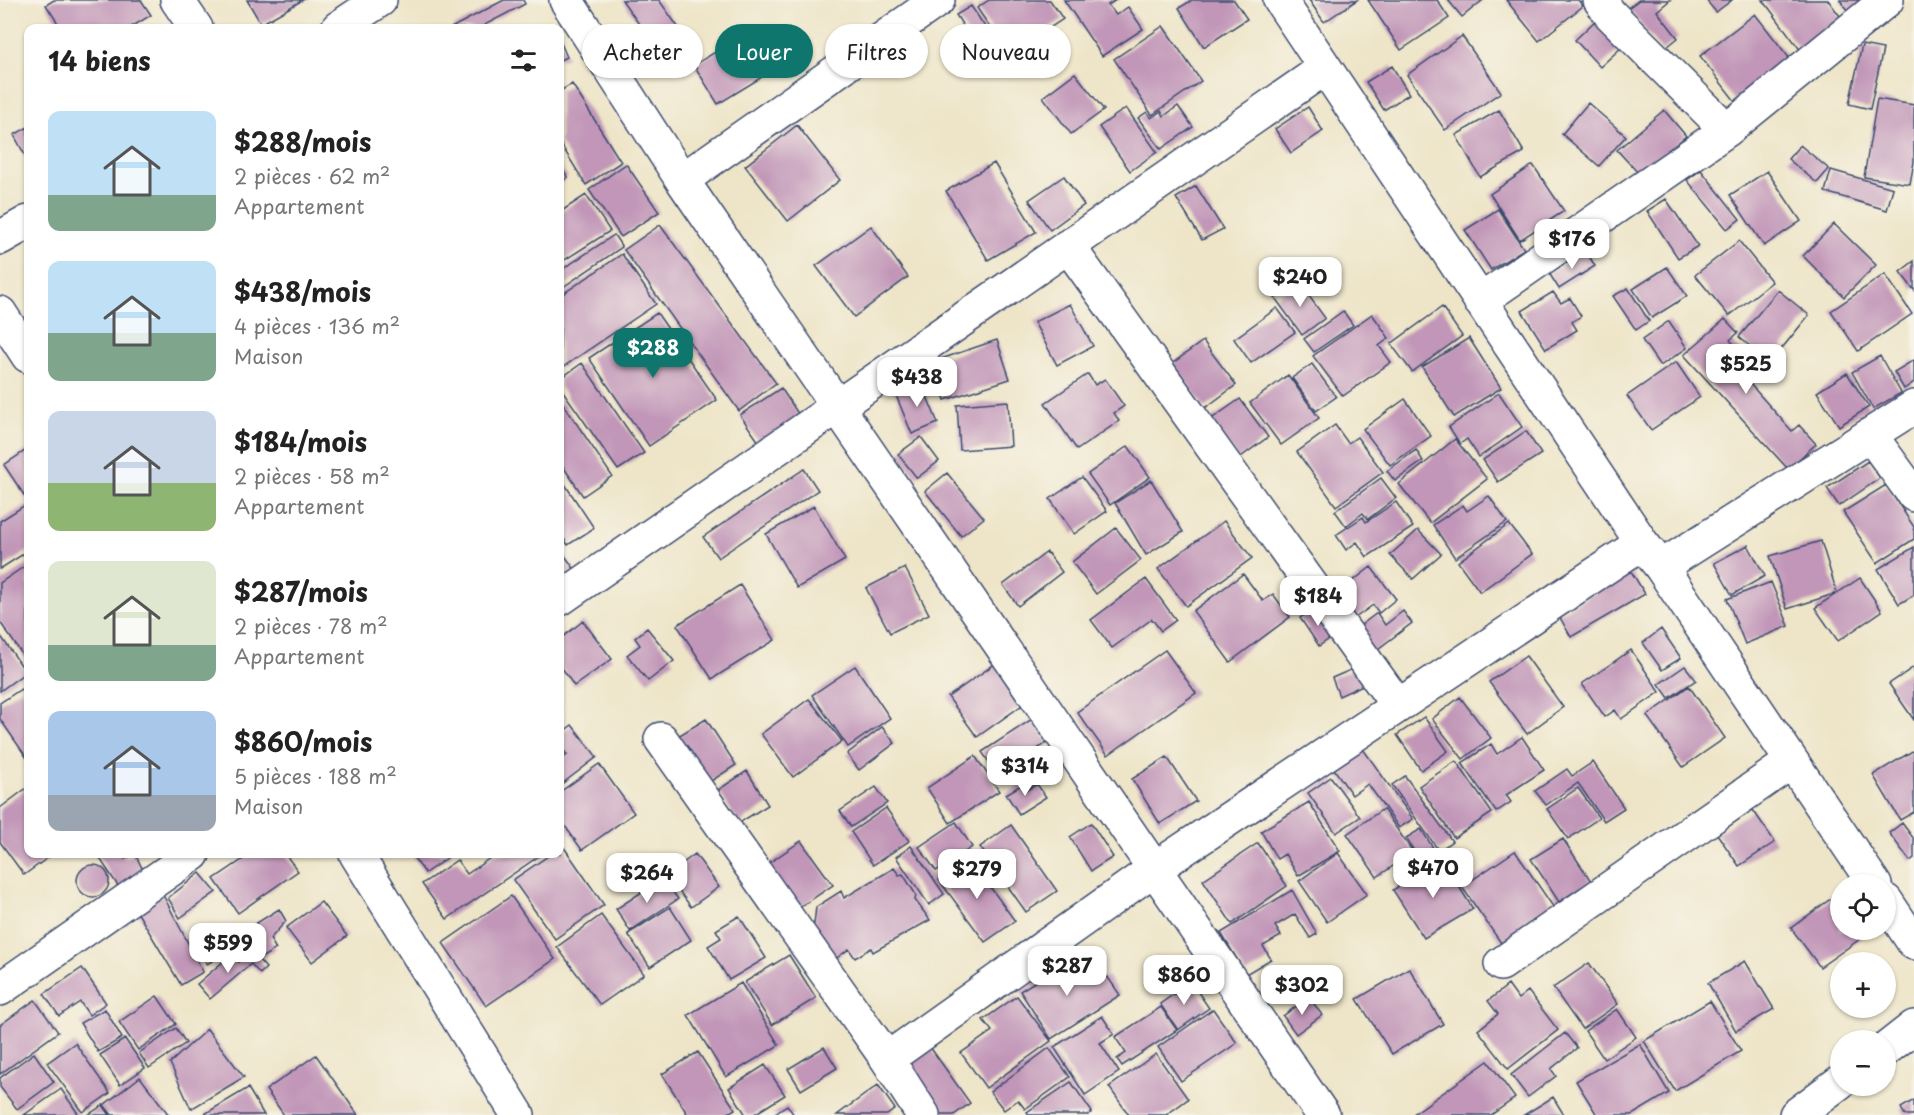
<!DOCTYPE html>
<html lang="fr">
<head>
<meta charset="utf-8">
<style>
  body { margin:0; font-family:"Playpen Sans",sans-serif; background:#f6f6f6; color:#222; height:100vh; display:flex; flex-direction:column; font-size:22px; white-space:nowrap }
  * { box-sizing:border-box; margin:0 }
  p { font-size:20px; color:#767676 }
  .icon { flex:none; width:33px; height:33px; fill:none; stroke:currentColor; stroke-width:2; stroke-linecap:round; stroke-linejoin:round }
  .map { position:relative; flex:1; overflow:hidden }
  .drawer { position:absolute; left:24px; top:24px; width:540px; height:834px; display:flex; flex-direction:column; background:#fff; border-radius:12px; box-shadow:0 2px 4px #0004 }
  .drawer>* { flex:none }
  .top-card { position:absolute; left:582px; top:24px; width:570px; height:54px; display:flex; gap:12px }
  .fabs { position:absolute; left:1830px; top:874px; display:grid; gap:12px }
  .fabs a { display:grid; place-items:center; width:66px; height:66px; border-radius:50%; background:#fff; box-shadow:0 2px 4px #0004; font-size:30px }
  .price { position:absolute; translate:-50% -51px; padding:0 14px; border-radius:12px; background:#fff; color:#222; font-size:20px; line-height:39px; filter:drop-shadow(0 2px 3px #0008) }
  .price::after { content:''; position:absolute; left:50%; top:36px; width:18px; height:14px; margin-left:-9px; background:inherit; clip-path:polygon(0 0,100% 0,50% 100%) }
  .price.selected { background:#0f766e; color:#fff }
  ul { padding:0; list-style:none }
  li { display:flex; align-items:center; gap:18px; height:150px; padding:0 24px }
  li span { display:grid; place-items:center; flex:none; width:168px; height:120px; border-radius:12px; color:#555 }
  li>.icon { margin-inline-start:auto }
  span .icon { width:72px; height:72px; fill:#fffc; stroke-width:1 }
  li b { font-size:26px }
  h2 { display:flex; justify-content:space-between; align-items:center; height:72px; padding:0 24px; font-size:26px }
  .tag { padding:0 21px; border-radius:27px; background:#fff; box-shadow:0 2px 4px #0004; font-size:21px; line-height:54px }
  .tag.selected { background:#0f766e; color:#fff }
  .map>svg:first-child { display:block }
</style>
</head>
<body>
<div class="map">
<svg width="1914" height="1115" viewBox="0 0 1914 1115">
  <rect width="100%" height="100%" fill="#f7f3e8"/>
  <filter id="ink" filterUnits="userSpaceOnUse"><feTurbulence type="fractalNoise" baseFrequency=".0167" numOctaves="2"/><feDisplacementMap in="SourceGraphic" scale="12" xChannelSelector="R" yChannelSelector="G"/><feConvolveMatrix kernelMatrix="1 2 1 2 8 2 1 2 1" color-interpolation-filters="sRGB"/></filter>
  <filter id="wash" filterUnits="userSpaceOnUse"><feTurbulence type="fractalNoise" baseFrequency=".008" numOctaves="4" result="noise"/><feDisplacementMap in="SourceGraphic" scale="24" xChannelSelector="R" yChannelSelector="G"/><feGaussianBlur stdDeviation="1.35" result="paint"/><feColorMatrix in="noise" values="0 0 0 0 0 0 0 0 0 0 0 0 0 0 0 0 0 1.4 0 .05"/><feComposite in="paint" operator="in"/></filter>
  <g filter="url(#wash)">
    <rect width="100%" height="100%" fill="#eee5c8"/>
    <g id="blocks">
      <path fill="#c196b8" d="M54,0H141L151,15L130,28H61L46,5Z
        M247,0H303L261,24Z
        M504,0H523L525,4L479,28H451Z
        M622,0H659L683,34L658,51Z
        M989,0H1050L1063,19L1009,55L977,8Z
        M1064,0H1116L1108,5L1116,15L1128,7L1143,29L1102,56Z
        M1192,0H1234L1247,19L1204,47L1179,8Z
        M1309,0H1357L1324,22Z
        M1368,0H1437L1449,18L1401,50Z
        M1448,0H1483L1462,17Z
        M1506,0H1578L1583,6L1539,41Z
        M1639,0H1670L1657,11L1678,38L1662,51L1628,8Z
        M1706,0H1732L1716,12Z
        M1763,0H1828L1843,20L1801,51Z
        M1840,0H1874L1851,16Z
        M971,6L1001,51L986,61L956,15Z
        M1755,14L1790,59L1735,101L1700,56Z
        M1598,18L1623,46L1600,67L1575,40Z
        M1163,26L1201,81L1152,115L1114,59Z
        M743,35L767,74L718,104L694,65Z
        M1462,36L1501,92L1445,130L1407,75Z
        M560,41L567,57L560,60Z
        M1862,45L1883,49L1870,109L1849,104Z
        M1392,66L1409,94L1384,110L1366,82Z
        M1075,73L1104,110L1071,134L1043,97Z
        M572,84L621,162L586,185L560,143V91Z
        M1877,99L1914,105V162L1910,184L1864,177Z
        M1588,103L1626,136L1599,166L1562,134Z
        M1178,106L1193,127L1161,149L1138,118L1147,112L1151,118L1161,111L1164,116Z
        M1308,107L1323,131L1291,153L1275,129Z
        M1126,108L1157,152L1130,171L1099,127Z
        M1499,110L1524,152L1480,177L1456,135Z
        M1664,110L1686,136L1640,175L1617,150Z
        M797,125L840,180L788,221L745,166Z
        M28,127V155L26,157L14,135Z
        M1800,145L1829,169L1817,183L1788,159Z
        M994,163L1036,232L988,260L946,191Z
        M626,164L659,212L621,237L589,190Z
        M1533,165L1564,211L1520,240L1490,194Z
        M560,167L568,177L560,183Z
        M1701,170L1740,219L1727,229L1687,180Z
        M1831,170L1893,188L1887,210L1825,192Z
        M1767,171L1801,221L1764,246L1730,195Z
        M1064,176L1084,205L1050,230L1029,200Z
        M1196,186L1223,229L1202,240L1176,198Z
        M586,195L610,231L560,263V212Z
        M1666,199L1698,246L1678,258L1647,211Z
        M1498,209L1524,249L1491,270L1465,230Z
        M1834,224L1876,265L1844,297L1803,256Z
        M660,225L776,383L739,411L624,250Z
        M871,226L908,277L854,317L816,266Z
        M614,235L622,247L560,289V271Z
        M1739,241L1772,282L1729,316L1695,275Z
        M1586,251L1595,266L1559,289L1549,273Z
        M622,254L656,304L560,369V296Z
        M1914,261V290L1900,272Z
        M1667,267L1687,296L1652,318L1633,289Z
        M1885,274L1912,314L1858,351L1831,311Z
        M1298,281L1325,318L1302,335L1275,298Z
        M1628,288L1649,321L1636,330L1613,296Z
        M1778,290L1809,315L1770,363L1739,337Z
        M1553,292L1561,303L1570,298L1581,316L1572,322L1577,330L1546,349L1522,311Z
        M1070,304L1093,346L1057,365L1034,322Z
        M1442,307L1462,336L1412,372L1391,344Z
        M1277,308L1295,332L1251,363L1234,339Z
        M1343,311L1353,325L1314,352L1304,339Z
        M657,313L717,400L649,446L589,358Z
        M1372,314L1389,338L1379,346L1391,362L1343,396L1313,356Z
        M1725,319L1738,333L1730,340L1744,355L1733,365L1792,431L1799,425L1816,444L1788,469L1684,355Z
        M1669,321L1687,348L1660,366L1642,340Z
        M1469,338L1501,388L1454,417L1422,367Z
        M997,340L1010,379L945,400L932,362Z
        M1203,341L1236,385L1205,408L1173,363Z
        M1880,356L1901,393L1873,409L1852,372Z
        M1914,360V382L1904,389L1894,372Z
        M1676,362L1700,397L1651,430L1627,396Z
        M582,363L644,453L618,470L560,387V379Z
        M1312,364L1336,397L1316,411L1292,378Z
        M1847,373L1869,407L1839,426L1817,392Z
        M1088,374L1095,385L1105,379L1124,406L1114,413L1119,421L1077,450L1045,403Z
        M1288,375L1319,418L1281,445L1250,403Z
        M921,382L938,423L912,434L895,393Z
        M781,388L801,418L761,445L740,415Z
        M1499,393L1522,427L1479,457L1467,439L1460,444L1449,427Z
        M560,399L612,476L583,496L560,462Z
        M1240,399L1268,437L1238,459L1210,420Z
        M1405,399L1431,436L1390,465L1363,429Z
        M1008,401L1011,446L960,450L957,405Z
        M1335,425L1348,443L1357,437L1383,472L1336,506L1297,452Z
        M1526,431L1541,454L1498,482L1483,460Z
        M921,437L939,461L917,478L898,454Z
        M1455,439L1487,479L1430,523L1399,484Z
        M1128,446L1150,477L1110,505L1088,474Z
        M28,449V497L26,498L4,465Z
        M1416,450L1423,461L1395,481L1387,471Z
        M1868,461L1880,478L1839,506L1827,488Z
        M804,469L818,490L718,558L703,537Z
        M947,473L984,518L961,536L925,491Z
        M560,477L594,528L568,545L560,533Z
        M1082,477L1107,511L1074,534L1050,499Z
        M1381,478L1396,498L1368,519L1363,513L1346,526L1335,511Z
        M1151,480L1183,532L1146,555L1115,503Z
        M1886,485L1914,527V539L1877,563L1843,512Z
        M1489,496L1507,522L1455,558L1433,525L1463,505L1467,511Z
        M1396,502L1413,527L1367,557L1357,542L1346,550L1336,535L1363,517L1366,522Z
        M25,505L28,511V551L0,569V521Z
        M814,506L845,560L797,588L766,534Z
        M1224,521L1252,558L1186,606L1158,569Z
        M1509,524L1532,554L1480,592L1458,562Z
        M1116,528L1141,560L1096,594L1072,562Z
        M1418,530L1441,554L1413,579L1390,555Z
        M1821,541L1837,593L1787,609L1770,556Z
        M1748,545L1765,576L1732,595L1714,563Z
        M1914,547V595L1899,604L1878,569Z
        M560,549L576,571L560,583Z
        M1047,552L1062,572L1018,606L1003,585Z
        M28,564V663L0,622V583Z
        M1371,567L1396,599L1379,613L1373,605L1355,618L1336,594Z
        M905,568L929,614L890,633L866,588Z
        M1631,571L1645,594L1571,637L1558,614Z
        M1243,574L1263,601L1273,594L1290,617L1230,662L1193,611Z
        M1860,578L1882,611L1838,641L1815,608Z
        M1146,579L1176,620L1161,631L1152,619L1112,648L1091,620Z
        M1771,582L1789,626L1745,644L1727,599Z
        M740,585L775,640L712,679L677,625Z
        M1316,607L1335,635L1319,646L1300,618Z
        M1403,611L1412,623L1370,655L1352,632L1377,613L1385,625Z
        M583,621L612,659L574,686L560,665V639Z
        M647,628L674,661L648,681L627,655L640,645L635,638Z
        M1661,629L1681,658L1662,670L1643,643Z
        M0,635L26,672L0,691Z
        M1165,650L1196,693L1108,755L1077,712Z
        M1631,650L1660,692L1621,719L1615,710L1605,717L1582,684Z
        M1526,656L1563,707L1527,734L1489,682Z
        M996,663L1025,703L977,737L948,697Z
        M855,666L890,718L848,747L812,695Z
        M1685,666L1696,680L1669,698L1659,684Z
        M1914,667V720L1889,684Z
        M1355,668L1363,685L1339,696L1332,678Z
        M1689,686L1725,738L1683,767L1647,716Z
        M21,689L28,699V757L27,758L0,719V703Z
        M1460,697L1491,738L1463,759L1432,719Z
        M809,699L842,741L793,777L761,734Z
        M1424,717L1448,751L1421,770L1397,735Z
        M706,719L736,765L708,783L678,736Z
        M1032,719L1048,742L998,775L982,752Z
        M572,725L597,757L563,783L560,778V761L567,755L560,745V734Z
        M882,727L895,743L859,770L847,754Z
        M1522,737L1544,770L1506,795L1511,802L1496,812L1462,763L1491,744L1497,754Z
        M1363,749L1413,819L1399,828L1368,784L1352,795L1334,769Z
        M1914,750V812L1900,820L1873,775Z
        M975,756L999,791L950,823L927,788Z
        M1167,757L1196,801L1160,824L1132,779Z
        M1456,761L1492,813L1454,838L1419,786Z
        M1593,762L1624,808L1604,821L1578,783L1546,805L1535,791L1567,769L1572,776Z
        M599,764L634,813L582,850L560,819V792Z
        M747,771L768,805L739,823L718,790Z
        M1405,776L1452,841L1439,851L1392,785Z
        M1331,777L1360,817L1336,833L1308,793Z
        M1023,784L1027,790L1037,784L1046,797L1019,814L1006,794Z
        M28,787V854H53L24,875L0,842V808Z
        M876,787L887,803L851,827L840,811Z
        M1578,788L1599,818L1568,839L1547,809Z
        M1309,802L1340,851L1298,876L1285,854L1277,859L1261,831Z
        M886,808L909,841L873,865L851,832Z
        M1383,809L1413,852L1377,877L1347,834Z
        M1753,810L1775,842L1739,866L1717,834Z
        M956,822L972,847L936,871L919,847Z
        M1091,823L1113,857L1091,871L1070,837Z
        M1902,823L1914,839V858L1910,861L1889,833Z
        M1011,825L1057,891L1026,912L980,847Z
        M1421,829L1437,854L1422,864L1406,838Z
        M1563,839L1591,881L1559,902L1531,859Z
        M801,841L833,885L796,910L766,865Z
        M1258,843L1287,886L1232,924L1203,880Z
        M563,846L604,905L555,939L513,880L551,854H560V848Z
        M911,846L944,894L929,905L896,857Z
        M1515,851L1554,908L1501,943L1462,887Z
        M1338,853L1367,894L1327,922L1299,881Z
        M97,854H122L125,859L135,854L145,874L120,889Z
        M251,854H285L298,871L238,913L214,879Z
        M411,854H453L425,873Z
        M496,854H542L447,919L422,884L457,860L467,874Z
        M695,854L719,887L691,907L667,875Z
        M969,858L1015,921L985,942L939,880Z
        M1442,859L1473,909L1424,938L1393,890Z
        M77 881a16 16 0 1 1 32 0a16 16 0 1 1-32 0Z
        M894,868L899,875L903,874L916,895L915,900L930,920L873,952L871,948L855,958L849,949L830,963L809,928L814,924L816,907L841,891L844,898Z
        M200,873L216,892L180,918L168,898Z
        M663,878L678,899L630,931L616,909Z
        M1292,890L1317,934L1310,938L1295,914L1275,926L1281,936L1263,946L1271,959L1246,974L1221,933Z
        M1840,892V930H1873L1820,967L1791,928Z
        M163,895L203,972L181,985L136,910Z
        M511,896L555,959L486,1006L443,943Z
        M321,902L347,936L312,962L286,928Z
        M670,907L691,940L650,967L628,934Z
        M279,909L286,921L270,939L276,949L261,958L253,948L240,957L233,938Z
        M601,915L644,974L600,1005L557,947Z
        M739,916L766,958L729,980L708,946L721,938L716,930Z
        M225,929L236,947L207,964L196,945Z
        M252,952L266,968L260,974L251,964L210,999L197,984L232,954L239,962Z
        M789,955L816,998L772,1025L745,982Z
        M1076,956L1094,984L1107,976L1120,995L1051,1039L1020,991Z
        M1745,961L1774,1009L1736,1031L1708,983Z
        M1589,963L1618,1004L1582,1029L1553,988Z
        M82,968L106,1003L89,1015L80,1002L59,1016L44,994Z
        M1409,968L1443,1024L1392,1054L1357,999Z
        M1191,982L1209,1008L1178,1030L1160,1004Z
        M741,983L779,1045L726,1077L688,1015Z
        M1508,985L1518,999L1528,991L1558,1030L1508,1069L1478,1030L1498,1014L1488,1001Z
        M157,996L176,1024L138,1050L119,1022Z
        M1017,996L1051,1041L986,1088L961,1053L992,1031L983,1020Z
        M1309,997L1322,1015L1296,1034L1283,1016Z
        M35,1000L58,1032L0,1074V1025Z
        M1710,1001L1741,1051L1675,1091L1644,1041Z
        M1161,1007L1177,1030L1122,1066L1117,1059L1126,1053L1115,1037Z
        M105,1009L122,1038L98,1052L80,1023Z
        M1213,1009L1237,1043L1181,1081L1158,1047Z
        M1617,1009L1636,1037L1604,1059L1585,1031Z
        M1102,1016L1114,1034L1100,1043L1119,1072L1085,1095L1054,1047Z
        M176,1028L186,1043L149,1068L139,1053Z
        M207,1029L244,1077L191,1109L170,1063Z
        M1565,1033L1577,1048L1551,1069L1556,1076L1528,1097L1511,1075Z
        M125,1039L145,1068L120,1085L100,1055Z
        M75,1043L110,1093L83,1112L47,1063Z
        M1640,1044L1669,1093L1632,1115H1597L1576,1081Z
        M824,1047L837,1068L801,1090L788,1069Z
        M930,1047L970,1103L954,1115H935L901,1068Z
        M1049,1048L1070,1077L1025,1109L1018,1100L1004,1110L990,1092Z
        M698,1052L735,1109L725,1115H688L662,1074Z
        M34,1053L54,1082L17,1109L0,1087V1078Z
        M1156,1054L1188,1099L1166,1115H1129L1109,1087Z
        M316,1055L358,1115H284L266,1090Z
        M1488,1061L1515,1098L1491,1115H1412Z
        M765,1065L785,1095L753,1115H746L729,1088Z
        M140,1077L169,1115H112L104,1105Z
        M1071,1082L1092,1112L1088,1115H1029L1027,1112Z
        M878,1085L895,1109L887,1115H837Z
        M248,1088L264,1115H203Z
        M61,1089L79,1115H24Z
        M1553,1097L1564,1115H1524Z
        M1914,1100V1115H1905L1901,1108Z
        M103,1105L110,1115H88Z
        M787,1105L794,1115H772Z"/>
    </g>
  </g>
  <g filter="url(#ink)">
    <use href="#blocks" fill-opacity="0" stroke="#3b4a6e" stroke-width="1.5"/>
    <g fill="none" stroke-linecap="round" stroke-linejoin="round">
      <defs>
        <path id="minor" d="M177,0L196,28
          M566,0L682,180L1323,1115
          M1280,0L1642,543L1661,567L1875,885
          M338,28L380,0
          M1727,130L1887,0
          M682,180L938,0
          M0,238L28,222
          M1068,246L1398,706
          M1480,301L1727,130L1610,14L1600,0
          M0,313L28,356
          M1871,436L1914,495
          M1661,567L1914,407
          M560,599L1325,68
          M661,739L887,1059L923,1115
          M356,854L518,1115
          M1886,901L1914,943
          M1501,964L1791,762
          M0,989L193,854
          M1886,1049L1914,1027
          M887,1059L1154,869L1642,543
          M1796,1115L1840,1082"/>
      </defs>
      <use href="#minor" stroke="#3b4a6e" stroke-width="36"/>
      <use href="#minor" stroke="#fff" stroke-width="33"/>
    </g>
  </g>
</svg>
<div class="fabs">
<a><svg class="icon" aria-label="locate" viewBox="0 0 24 24"><circle cx="12" cy="12" r="6"/><path d="M12 2v4M12 18v4M2 12h4M18 12h4"/></svg></a>
<a>+</a>
<a>−</a>
</div>
<b class="price" style="left:1572px;top:270px">$176</b>
<b class="price" style="left:1300px;top:308px">$240</b>
<b class="price selected" style="left:653px;top:379px">$288</b>
<b class="price" style="left:1746px;top:395px">$525</b>
<b class="price" style="left:917px;top:408px">$438</b>
<b class="price" style="left:1318px;top:627px">$184</b>
<b class="price" style="left:1025px;top:797px">$314</b>
<b class="price" style="left:1433px;top:899px">$470</b>
<b class="price" style="left:977px;top:900px">$279</b>
<b class="price" style="left:647px;top:904px">$264</b>
<b class="price" style="left:228px;top:974px">$599</b>
<b class="price" style="left:1067px;top:997px">$287</b>
<b class="price" style="left:1184px;top:1006px">$860</b>
<b class="price" style="left:1302px;top:1016px">$302</b>
<div class="top-card">
<a class="tag">Acheter</a>
<a class="tag selected">Louer</a>
<a class="tag">Filtres</a>
<a class="tag">Nouveau</a>
</div>
<section class="drawer">
<h2>14 biens<svg class="icon" aria-label="filters" viewBox="0 0 24 24"><path d="M4 7h16M4 17h16"/><circle cx="9" cy="7" r="2"/><circle cx="15" cy="17" r="2"/></svg></h2>
<ul>
<li><span style="background:linear-gradient(#bfe0f5 70%,#7fa58c 0)"><svg class="icon" aria-label="home" viewBox="0 0 24 24"><path d="M3 11l9-7 9 7M6 9v11h12V9"/></svg></span><div><b>$288/mois</b><p>2 pièces · 62 m²</p><p>Appartement</p></div></li>
<li><span style="background:linear-gradient(#bfe0f5 60%,#7fa58c 0)"><svg class="icon" aria-label="home" viewBox="0 0 24 24"><path d="M3 11l9-7 9 7M6 9v11h12V9"/></svg></span><div><b>$438/mois</b><p>4 pièces · 136 m²</p><p>Maison</p></div></li>
<li><span style="background:linear-gradient(#c9d6e8 60%,#8fb573 0)"><svg class="icon" aria-label="home" viewBox="0 0 24 24"><path d="M3 11l9-7 9 7M6 9v11h12V9"/></svg></span><div><b>$184/mois</b><p>2 pièces · 58 m²</p><p>Appartement</p></div></li>
<li><span style="background:linear-gradient(#dfe7d0 70%,#7fa58c 0)"><svg class="icon" aria-label="home" viewBox="0 0 24 24"><path d="M3 11l9-7 9 7M6 9v11h12V9"/></svg></span><div><b>$287/mois</b><p>2 pièces · 78 m²</p><p>Appartement</p></div></li>
<li><span style="background:linear-gradient(#a9c7e8 70%,#9aa5b1 0)"><svg class="icon" aria-label="home" viewBox="0 0 24 24"><path d="M3 11l9-7 9 7M6 9v11h12V9"/></svg></span><div><b>$860/mois</b><p>5 pièces · 188 m²</p><p>Maison</p></div></li>
</ul>
</section>
</div>
</body>
</html>
